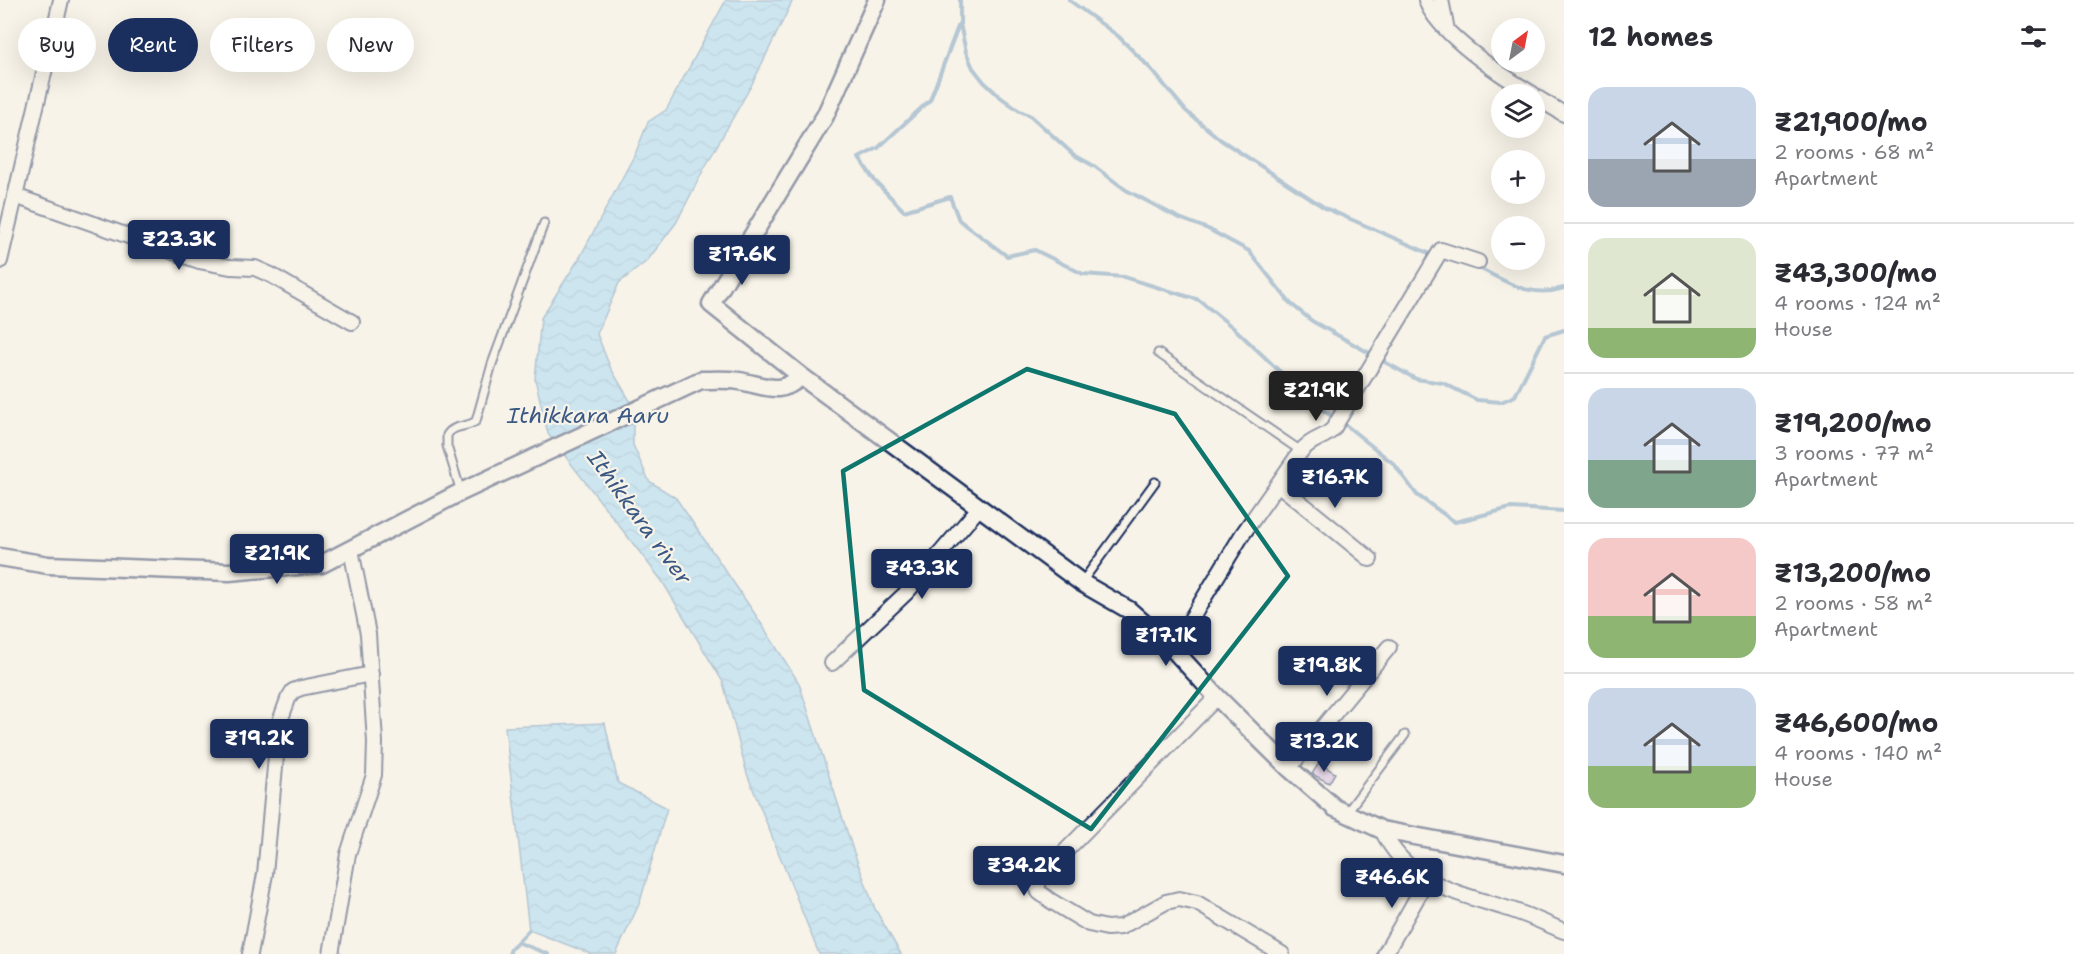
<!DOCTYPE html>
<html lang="en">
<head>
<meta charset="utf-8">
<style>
  body { margin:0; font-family:"Shantell Sans",sans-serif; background:#f7f7f7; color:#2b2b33; height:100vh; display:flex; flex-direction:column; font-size:22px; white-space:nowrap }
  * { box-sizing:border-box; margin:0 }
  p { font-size:20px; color:#7c7c81 }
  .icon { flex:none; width:33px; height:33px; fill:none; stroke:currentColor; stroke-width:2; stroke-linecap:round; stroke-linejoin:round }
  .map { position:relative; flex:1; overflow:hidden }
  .sheet { display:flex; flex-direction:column; background:#fff; width:510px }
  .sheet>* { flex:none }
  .top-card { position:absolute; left:18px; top:18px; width:570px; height:54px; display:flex; gap:12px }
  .needle { width:39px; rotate:32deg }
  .fabs { position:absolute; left:1491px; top:18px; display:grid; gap:12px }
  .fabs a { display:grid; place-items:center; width:54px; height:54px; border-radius:50%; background:#fff; box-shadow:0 6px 24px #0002; font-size:30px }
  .price { position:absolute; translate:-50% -51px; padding:0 14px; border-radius:6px; background:#1b2f5e; color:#fff; font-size:20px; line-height:39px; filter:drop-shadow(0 2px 3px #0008) }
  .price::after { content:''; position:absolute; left:50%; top:36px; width:18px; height:14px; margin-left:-9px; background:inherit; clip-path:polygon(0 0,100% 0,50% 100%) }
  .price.current { background:#222; color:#fff }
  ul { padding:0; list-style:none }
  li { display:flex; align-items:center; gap:18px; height:150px; padding:0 24px }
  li+li { border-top:2px solid #e1e1e2 }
  li span { display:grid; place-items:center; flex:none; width:168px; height:120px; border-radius:18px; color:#555 }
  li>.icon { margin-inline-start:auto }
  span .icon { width:72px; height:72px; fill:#fffc; stroke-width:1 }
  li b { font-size:26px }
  h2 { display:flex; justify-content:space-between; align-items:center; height:72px; padding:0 24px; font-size:26px }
  .chip { padding:0 21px; border-radius:27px; background:#fff; box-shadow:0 6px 24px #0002; font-size:21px; line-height:54px }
  .chip.current { background:#1b2f5e; color:#fff }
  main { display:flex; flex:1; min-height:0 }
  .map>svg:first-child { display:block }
</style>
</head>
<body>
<main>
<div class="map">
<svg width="1564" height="954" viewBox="0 0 1564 954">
  <defs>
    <pattern id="water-waves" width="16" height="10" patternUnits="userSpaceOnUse" patternTransform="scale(1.5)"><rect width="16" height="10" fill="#97d4f8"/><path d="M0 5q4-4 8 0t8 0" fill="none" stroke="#82b6d7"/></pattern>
  </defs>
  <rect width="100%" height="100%" fill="#f7f3e8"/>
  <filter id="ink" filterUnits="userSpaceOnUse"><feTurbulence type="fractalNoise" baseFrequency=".0167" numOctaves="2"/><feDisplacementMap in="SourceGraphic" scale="12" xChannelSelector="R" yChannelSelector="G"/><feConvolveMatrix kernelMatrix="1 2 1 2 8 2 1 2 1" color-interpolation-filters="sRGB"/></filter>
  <g filter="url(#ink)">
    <path fill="url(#water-waves)" stroke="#6592ba" stroke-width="1.5" d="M726,0H793L751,86L705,167L676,223L647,261L619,283L597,334L610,367L633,406V445L649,481L676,498L757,617L799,683L853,850L875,909L901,954H819L747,774L723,682L662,581L548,434L535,379L541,318L580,257L636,152L648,122L666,110Z
      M605,723L618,783L667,808L640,902L616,954H591L529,930L505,727Z"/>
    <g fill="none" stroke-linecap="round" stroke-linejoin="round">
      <path stroke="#6592ba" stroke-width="4" d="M960,0V24L966,52L973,68L984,82L999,96L1018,110L1031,116L1074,155L1094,166L1126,190L1177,217L1208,229L1249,251L1290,303L1312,321L1373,355
        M1069,0L1118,36L1151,69L1186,111L1221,140L1325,208L1433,255
        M959,24L930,100L878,148L859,158L875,181L904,211L950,197L959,220L1007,256L1035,250L1083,274L1124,277L1199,300L1236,330L1314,404L1330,415
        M1440,258L1459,262
        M1477,267C1508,282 1529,299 1564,288
        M1379,359L1416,379L1443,383L1477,400L1501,402L1515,396L1545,336L1564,330
        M1347,426L1394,464L1417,495L1455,522L1511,508L1564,511
        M517,942L548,954
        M509,954L511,949L529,930"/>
    </g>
    <path fill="#cfb6e4" stroke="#1b2f5e" stroke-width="1.5" d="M1319,763L1335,773L1329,783L1312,774Z"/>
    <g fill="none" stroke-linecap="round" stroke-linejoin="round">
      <defs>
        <path id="service" d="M1158,353L1301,451
          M461,492L447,446V435C454,424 467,428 476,421L492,364L544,223
          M1082,582L1155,482
          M1347,812L1405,735"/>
        <path id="minor" d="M1426,0C1436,32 1503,77 1533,94
          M1441,0L1447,30
          M1534,96L1564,114
          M15,196L199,261L230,267L255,268L271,275L352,322
          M0,261L61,0
          M1278,484L1370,559
          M1173,649L1242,535L1301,451C1313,437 1324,439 1333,429L1441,250L1478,262
          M832,663L907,592L979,508
          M1217,697L1041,876L1037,887L1039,892L1051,901L1089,924L1107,928L1121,927L1166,902L1179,899L1197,903L1282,954
          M1289,768L1389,647
          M1382,830C1408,885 1459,893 1512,910C1530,916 1547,924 1564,931
          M250,954L265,874L279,724L288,699L293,691L301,688L371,674
          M331,954L348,854L374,775L375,742L368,634L351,550
          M1385,954L1427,880"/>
        <path id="tertiary" d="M801,376L1082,583L1129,610L1173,649L1217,697L1289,768L1335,808L1382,830L1564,864
          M0,557L48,565L229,572L322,564L461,492L701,380C713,380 727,379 739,381C764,385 780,397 801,376L711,304L825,116L877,0"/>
      </defs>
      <use href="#service" stroke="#1b2f5e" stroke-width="11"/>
      <use href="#minor" stroke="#1b2f5e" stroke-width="18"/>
      <use href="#tertiary" stroke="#1b2f5e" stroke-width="21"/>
      <use href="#service" stroke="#f7f3e8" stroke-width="7"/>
      <use href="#minor" stroke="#f7f3e8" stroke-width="14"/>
      <use href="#tertiary" stroke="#f7f3e8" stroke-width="16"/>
    </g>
  </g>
  <path d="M0 0H1564V954H0ZM1027,369L1175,414L1288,576L1091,829L864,690L843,471Z" fill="#f7f3e8" fill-opacity=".55" fill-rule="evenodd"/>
  <path fill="none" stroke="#0f766e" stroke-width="4.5" stroke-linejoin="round" d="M1027,369L1175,414L1288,576L1091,829L864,690L843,471Z"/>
  <g text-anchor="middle" stroke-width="4.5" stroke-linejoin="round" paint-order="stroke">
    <g font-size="22" font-style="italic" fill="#3a5884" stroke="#f7f3e8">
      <text x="588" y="423">Ithikkara Aaru</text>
      <text transform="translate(640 517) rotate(54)" y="8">Ithikkara river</text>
    </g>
  </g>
</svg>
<div class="fabs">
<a><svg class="needle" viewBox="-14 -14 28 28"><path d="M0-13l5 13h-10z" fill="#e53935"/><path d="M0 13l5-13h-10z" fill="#7c7c81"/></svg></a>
<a><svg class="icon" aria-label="layers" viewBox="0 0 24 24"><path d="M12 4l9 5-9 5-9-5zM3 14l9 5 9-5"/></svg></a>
<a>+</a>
<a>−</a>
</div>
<b class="price" style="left:179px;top:271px">₹23.3K</b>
<b class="price" style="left:742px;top:286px">₹17.6K</b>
<b class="price current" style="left:1316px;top:422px">₹21.9K</b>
<b class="price" style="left:1335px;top:509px">₹16.7K</b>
<b class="price" style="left:277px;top:585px">₹21.9K</b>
<b class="price" style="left:922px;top:600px">₹43.3K</b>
<b class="price" style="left:1166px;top:667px">₹17.1K</b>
<b class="price" style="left:1327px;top:697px">₹19.8K</b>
<b class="price" style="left:259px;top:770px">₹19.2K</b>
<b class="price" style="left:1324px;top:773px">₹13.2K</b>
<b class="price" style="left:1024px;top:897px">₹34.2K</b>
<b class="price" style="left:1392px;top:909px">₹46.6K</b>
<div class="top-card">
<a class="chip">Buy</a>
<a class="chip current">Rent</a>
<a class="chip">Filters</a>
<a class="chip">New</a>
</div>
</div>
<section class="sheet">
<h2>12 homes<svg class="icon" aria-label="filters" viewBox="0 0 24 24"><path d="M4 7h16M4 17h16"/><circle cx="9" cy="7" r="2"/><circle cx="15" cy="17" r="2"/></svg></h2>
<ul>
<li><span style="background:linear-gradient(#c9d6e8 60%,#9aa5b1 0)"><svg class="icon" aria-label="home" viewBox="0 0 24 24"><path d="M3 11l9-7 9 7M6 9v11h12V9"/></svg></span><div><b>₹21,900/mo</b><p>2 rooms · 68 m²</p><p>Apartment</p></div></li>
<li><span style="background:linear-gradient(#dfe7d0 75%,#8fb573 0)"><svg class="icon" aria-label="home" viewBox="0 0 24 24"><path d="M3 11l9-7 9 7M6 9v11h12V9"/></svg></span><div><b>₹43,300/mo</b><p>4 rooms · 124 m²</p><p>House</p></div></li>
<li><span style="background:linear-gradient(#c9d6e8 60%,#7fa58c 0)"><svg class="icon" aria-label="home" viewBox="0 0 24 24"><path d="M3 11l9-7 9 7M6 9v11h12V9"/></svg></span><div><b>₹19,200/mo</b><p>3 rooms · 77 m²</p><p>Apartment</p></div></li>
<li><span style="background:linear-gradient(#f6c9c9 65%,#8fb573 0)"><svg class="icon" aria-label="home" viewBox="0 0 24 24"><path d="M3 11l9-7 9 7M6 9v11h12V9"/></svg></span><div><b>₹13,200/mo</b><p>2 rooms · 58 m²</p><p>Apartment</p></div></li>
<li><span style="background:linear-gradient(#c9d6e8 65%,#8fb573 0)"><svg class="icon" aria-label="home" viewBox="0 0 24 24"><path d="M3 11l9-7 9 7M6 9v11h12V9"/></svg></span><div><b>₹46,600/mo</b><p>4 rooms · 140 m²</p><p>House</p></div></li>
</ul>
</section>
</main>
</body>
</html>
